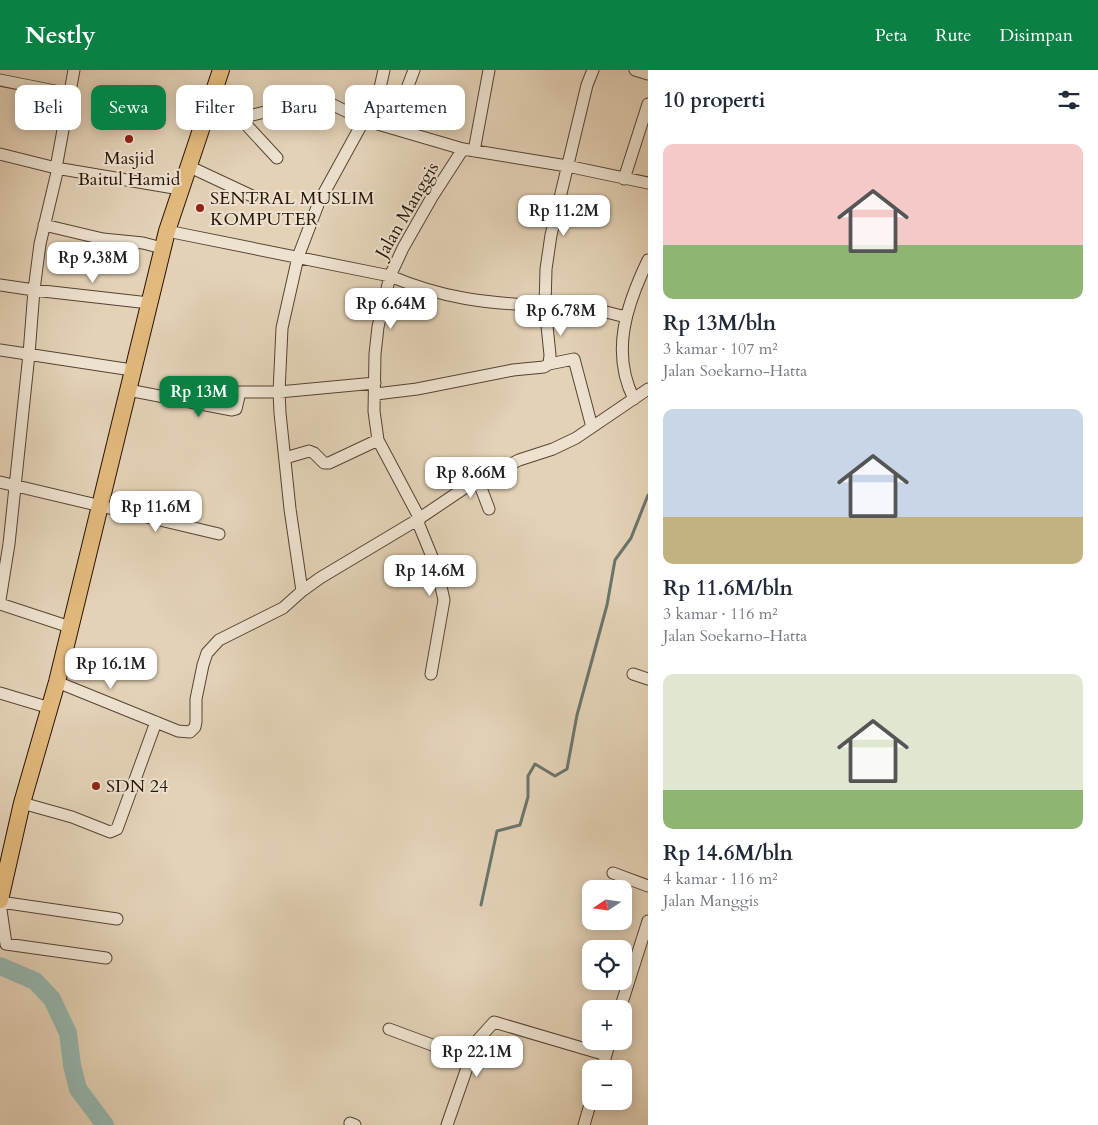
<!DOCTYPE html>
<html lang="id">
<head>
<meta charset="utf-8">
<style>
  body { margin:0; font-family:Cardo,serif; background:#f2f2f3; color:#1f2937; height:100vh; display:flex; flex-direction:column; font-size:19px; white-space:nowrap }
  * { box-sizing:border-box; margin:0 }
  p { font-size:16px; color:#747a83 }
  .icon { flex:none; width:28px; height:28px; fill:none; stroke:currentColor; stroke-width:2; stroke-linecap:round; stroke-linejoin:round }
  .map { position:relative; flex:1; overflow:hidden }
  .drawer { display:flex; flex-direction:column; background:#fff; width:450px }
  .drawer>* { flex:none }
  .top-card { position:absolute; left:15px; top:15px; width:475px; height:45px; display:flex; gap:10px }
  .needle { width:32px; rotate:257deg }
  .controls { position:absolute; left:582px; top:810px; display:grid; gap:10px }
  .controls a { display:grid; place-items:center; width:50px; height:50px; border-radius:10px; background:#fff; box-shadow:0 2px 12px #0003; font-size:25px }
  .price { position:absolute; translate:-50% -42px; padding:0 11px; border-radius:10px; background:#fff; color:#222; font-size:16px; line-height:32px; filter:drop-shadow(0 1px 2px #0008) }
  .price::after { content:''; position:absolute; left:50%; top:30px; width:15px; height:11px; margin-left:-8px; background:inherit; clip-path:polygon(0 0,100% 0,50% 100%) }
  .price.active { background:#0b8043; color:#fff }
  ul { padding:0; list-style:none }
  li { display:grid; align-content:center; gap:10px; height:265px; padding:0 15px }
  li span { display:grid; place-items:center; height:155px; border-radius:10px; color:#555 }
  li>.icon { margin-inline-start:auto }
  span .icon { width:90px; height:90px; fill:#fffc; stroke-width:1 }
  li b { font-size:21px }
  h2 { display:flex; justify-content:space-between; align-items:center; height:60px; padding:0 15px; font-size:21px }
  .pill { padding:0 18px; border-radius:10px; background:#fff; box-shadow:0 2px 12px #0003; font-size:18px; line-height:45px }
  .pill.active { background:#0b8043; color:#fff }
  header { display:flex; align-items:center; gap:30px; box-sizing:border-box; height:70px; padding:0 25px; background:#0b8043; color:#fff }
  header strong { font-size:24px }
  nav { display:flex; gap:28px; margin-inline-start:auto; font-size:18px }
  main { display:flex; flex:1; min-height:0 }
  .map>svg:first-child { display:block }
</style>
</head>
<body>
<header>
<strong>Nestly</strong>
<nav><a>Peta</a><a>Rute</a><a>Disimpan</a></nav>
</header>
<main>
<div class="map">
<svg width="648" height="1055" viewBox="0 0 648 1055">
  <rect width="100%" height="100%" fill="#e4d2b7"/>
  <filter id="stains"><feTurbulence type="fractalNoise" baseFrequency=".004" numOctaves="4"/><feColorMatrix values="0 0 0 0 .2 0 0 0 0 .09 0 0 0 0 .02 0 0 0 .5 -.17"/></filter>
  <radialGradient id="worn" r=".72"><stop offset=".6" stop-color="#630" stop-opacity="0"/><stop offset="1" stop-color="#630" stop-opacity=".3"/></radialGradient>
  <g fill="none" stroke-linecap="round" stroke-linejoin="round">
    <path stroke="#69756c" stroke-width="3" d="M481,835L497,761L520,755L528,727V706L535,694L555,706L567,699L577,645L607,535L615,490L631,468L648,425"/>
    <path stroke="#95b7b0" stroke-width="18" d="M0,896L35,911L52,929L68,963L72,995L78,1019L105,1055"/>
    <defs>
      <path id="minor" d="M635,0L648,4
        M0,10L70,24
        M240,48L277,88
        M203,50L227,51L311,31L327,32L364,50L463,79L567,96L648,113
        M372,53L384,0
        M392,58L414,0
        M474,81L489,0
        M0,84L56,98L180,119
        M188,96L252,126
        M56,98L74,0
        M624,109L648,34
        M44,155L103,169L143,173L162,178
        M167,161L390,206C444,229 486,233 545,236
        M0,215L34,220L149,233
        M545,234L594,239L626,247
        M0,280L132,300
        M549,294L550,285L545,236L546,199L551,165L587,15L593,0
        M128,320L232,340L236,339L240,322H279L375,313
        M376,324L417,319L513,300L544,297L549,294L574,289L592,357
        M634,329C610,282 627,234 648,190
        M285,388L309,381L314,383L324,393H329L378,370
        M478,410L489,439
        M0,412L219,464
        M420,449L378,370L374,341L375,284L378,257L390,206L403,178L432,127L463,79
        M417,450L437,499L444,530L431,604
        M302,521L290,439L280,343L279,322L282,258L298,187L319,132L364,50
        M0,530L9,474L29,284L34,220L40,174L58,98
        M0,534L70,557
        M633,604L648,609
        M57,612L178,661L190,662L195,657L196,652V629L203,595L207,583L219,570L283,538L302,521L320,508L417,450L472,413L519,390L553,379L576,368L648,319
        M0,623L50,638
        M22,733L72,747L110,762L117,759L156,652
        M613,803L648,816
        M0,832L117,849
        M0,833L6,874L106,888
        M620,939L648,851
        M389,959L470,989
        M602,999L610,971
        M350,1053L355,1055
        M447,1055L476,972L494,952L606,985
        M584,1055L591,1031"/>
      <path id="highway" d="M0,830L22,733L57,612L167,161L221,0"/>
    </defs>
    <use href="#minor" stroke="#574332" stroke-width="13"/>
    <use href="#highway" stroke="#281306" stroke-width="18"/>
    <use href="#minor" stroke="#ede2d0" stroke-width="11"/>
    <use href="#highway" stroke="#e2b97c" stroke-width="16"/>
  </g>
  <g fill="#8f2418" stroke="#ede2d0" stroke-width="2">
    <circle cx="129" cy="69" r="5"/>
    <circle cx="200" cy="138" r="5"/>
    <circle cx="96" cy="716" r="5"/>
  </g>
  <g text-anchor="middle" stroke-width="4" stroke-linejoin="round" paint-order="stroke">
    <g font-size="18" fill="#281306" stroke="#ede2d0" text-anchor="start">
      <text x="129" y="94" text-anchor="middle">Masjid<tspan x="129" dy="21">Baitul Hamid</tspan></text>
      <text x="210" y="134">SENTRAL MUSLIM<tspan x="210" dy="21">KOMPUTER</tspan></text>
      <text x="106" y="722">SDN 24</text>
    </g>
    <g font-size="18" fill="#281306" stroke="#ede2d0">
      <text transform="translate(407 140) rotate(-60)" y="6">Jalan Manggis</text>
    </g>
  </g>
  <rect width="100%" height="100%" filter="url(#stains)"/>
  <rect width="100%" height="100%" fill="url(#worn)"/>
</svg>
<div class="controls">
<a><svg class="needle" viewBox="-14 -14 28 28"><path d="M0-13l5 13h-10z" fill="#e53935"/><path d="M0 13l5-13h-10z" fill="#747a83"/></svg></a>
<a><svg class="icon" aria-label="locate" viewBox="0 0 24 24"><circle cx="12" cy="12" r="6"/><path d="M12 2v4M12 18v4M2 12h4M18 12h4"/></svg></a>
<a>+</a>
<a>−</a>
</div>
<b class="price" style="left:564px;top:167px">Rp 11.2M</b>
<b class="price" style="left:93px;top:214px">Rp 9.38M</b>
<b class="price" style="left:391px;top:260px">Rp 6.64M</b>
<b class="price" style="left:561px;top:267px">Rp 6.78M</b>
<b class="price active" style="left:199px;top:348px">Rp 13M</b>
<b class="price" style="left:471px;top:429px">Rp 8.66M</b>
<b class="price" style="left:156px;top:463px">Rp 11.6M</b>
<b class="price" style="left:430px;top:527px">Rp 14.6M</b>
<b class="price" style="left:111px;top:620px">Rp 16.1M</b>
<b class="price" style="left:477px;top:1008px">Rp 22.1M</b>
<div class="top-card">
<a class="pill">Beli</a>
<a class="pill active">Sewa</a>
<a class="pill">Filter</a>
<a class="pill">Baru</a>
<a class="pill">Apartemen</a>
</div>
</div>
<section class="drawer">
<h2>10 properti<svg class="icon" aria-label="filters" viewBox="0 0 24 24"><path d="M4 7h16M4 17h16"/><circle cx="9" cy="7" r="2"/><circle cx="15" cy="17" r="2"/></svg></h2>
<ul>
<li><span style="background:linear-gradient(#f6c9c9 65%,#8fb573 0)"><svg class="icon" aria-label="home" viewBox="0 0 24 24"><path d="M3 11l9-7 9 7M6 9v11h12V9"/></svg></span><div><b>Rp 13M/bln</b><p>3 kamar · 107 m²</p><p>Jalan Soekarno-Hatta</p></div></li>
<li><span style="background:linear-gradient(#c9d6e8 70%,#c2b280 0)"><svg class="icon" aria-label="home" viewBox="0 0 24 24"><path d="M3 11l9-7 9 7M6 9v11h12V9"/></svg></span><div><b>Rp 11.6M/bln</b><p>3 kamar · 116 m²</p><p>Jalan Soekarno-Hatta</p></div></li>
<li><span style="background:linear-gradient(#dfe7d0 75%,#8fb573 0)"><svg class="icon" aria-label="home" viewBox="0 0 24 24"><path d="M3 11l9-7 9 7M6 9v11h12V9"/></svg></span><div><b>Rp 14.6M/bln</b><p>4 kamar · 116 m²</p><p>Jalan Manggis</p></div></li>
</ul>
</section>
</main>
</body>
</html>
